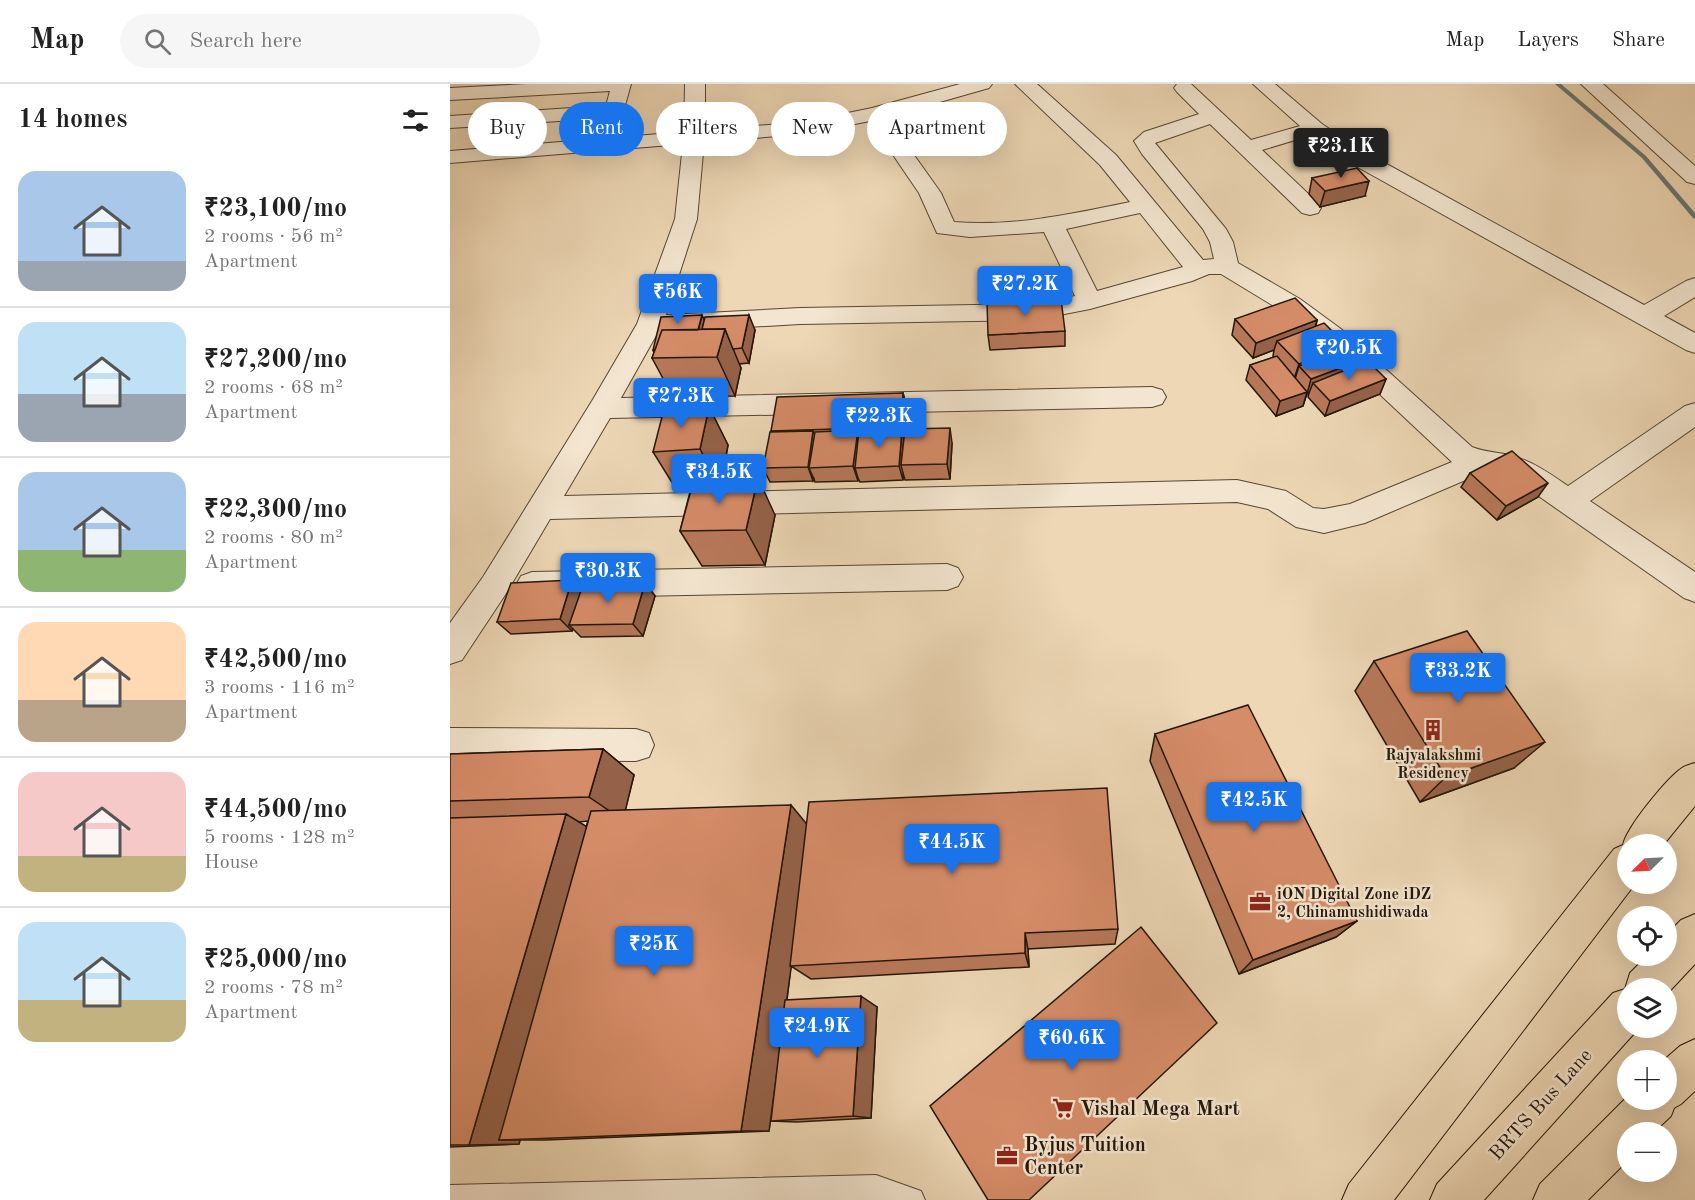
<!DOCTYPE html>
<html lang="en">
<head>
<meta charset="utf-8">
<style>
  body { margin:0; font-family:"Old Standard TT",serif; background:#f6f6f6; color:#222; height:100vh; display:flex; flex-direction:column; font-size:22px; white-space:nowrap }
  * { box-sizing:border-box; margin:0 }
  p { font-size:20px; color:#767676 }
  .icon { flex:none; width:33px; height:33px; fill:none; stroke:currentColor; stroke-width:2; stroke-linecap:round; stroke-linejoin:round }
  .map { position:relative; flex:1; overflow:hidden }
  .drawer { display:flex; flex-direction:column; background:#fff; width:450px }
  .drawer>* { flex:none }
  .banner { position:absolute; left:18px; top:18px; width:570px; height:54px; display:flex; gap:12px }
  .needle { width:39px; rotate:246deg }
  .controls { position:absolute; left:1167px; top:750px; display:grid; gap:12px }
  .controls a { display:grid; place-items:center; width:60px; height:60px; border-radius:50%; background:#fff; box-shadow:0 6px 24px #0002; font-size:30px }
  .price { position:absolute; translate:-50% -51px; padding:0 14px; border-radius:6px; background:#1a73e8; color:#fff; font-size:20px; line-height:39px; filter:drop-shadow(0 2px 3px #0008) }
  .price::after { content:''; position:absolute; left:50%; top:36px; width:18px; height:14px; margin-left:-9px; background:inherit; clip-path:polygon(0 0,100% 0,50% 100%) }
  .price.on { background:#222; color:#fff }
  ul { padding:0; list-style:none }
  li { display:flex; align-items:center; gap:18px; height:150px; padding:0 18px }
  li+li { border-top:2px solid #e0e0e0 }
  li span { display:grid; place-items:center; flex:none; width:168px; height:120px; border-radius:18px; color:#555 }
  li>.icon { margin-inline-start:auto }
  span .icon { width:72px; height:72px; fill:#fffc; stroke-width:1 }
  li b { font-size:26px }
  h2 { display:flex; justify-content:space-between; align-items:center; height:72px; padding:0 18px; font-size:26px }
  .pill { padding:0 21px; border-radius:27px; background:#fff; box-shadow:0 6px 24px #0002; font-size:21px; line-height:54px }
  .pill.on { background:#1a73e8; color:#fff }
  header { display:flex; align-items:center; gap:36px; box-sizing:border-box; height:84px; padding:0 30px; background:#fff; border-bottom:2px solid #e0e0e0 }
  header strong { font-size:28px }
  nav { display:flex; gap:33px; margin-inline-start:auto; font-size:21px }
  .search { width:420px; height:54px; background:#f6f6f6; display:flex; align-items:center; gap:15px; box-sizing:border-box; padding:0 21px; border-radius:33px; color:#767676; font-size:22px }
  main { display:flex; flex:1; min-height:0 }
  .map>svg:first-child { display:block }
</style>
</head>
<body>
<header>
<strong>Map</strong>
<div class="search"><svg class="icon" aria-label="search" viewBox="0 0 24 24"><circle cx="10" cy="10" r="6"/><path d="M15 15l6 6"/></svg>Search here</div>
<nav><a>Map</a><a>Layers</a><a>Share</a></nav>
</header>
<main>
<section class="drawer">
<h2>14 homes<svg class="icon" aria-label="filters" viewBox="0 0 24 24"><path d="M4 7h16M4 17h16"/><circle cx="9" cy="7" r="2"/><circle cx="15" cy="17" r="2"/></svg></h2>
<ul>
<li><span style="background:linear-gradient(#a9c7e8 75%,#9aa5b1 0)"><svg class="icon" aria-label="home" viewBox="0 0 24 24"><path d="M3 11l9-7 9 7M6 9v11h12V9"/></svg></span><div><b>₹23,100/mo</b><p>2 rooms · 56 m²</p><p>Apartment</p></div></li>
<li><span style="background:linear-gradient(#bfe0f5 60%,#9aa5b1 0)"><svg class="icon" aria-label="home" viewBox="0 0 24 24"><path d="M3 11l9-7 9 7M6 9v11h12V9"/></svg></span><div><b>₹27,200/mo</b><p>2 rooms · 68 m²</p><p>Apartment</p></div></li>
<li><span style="background:linear-gradient(#a9c7e8 65%,#8fb573 0)"><svg class="icon" aria-label="home" viewBox="0 0 24 24"><path d="M3 11l9-7 9 7M6 9v11h12V9"/></svg></span><div><b>₹22,300/mo</b><p>2 rooms · 80 m²</p><p>Apartment</p></div></li>
<li><span style="background:linear-gradient(#ffd9b3 65%,#b9a48a 0)"><svg class="icon" aria-label="home" viewBox="0 0 24 24"><path d="M3 11l9-7 9 7M6 9v11h12V9"/></svg></span><div><b>₹42,500/mo</b><p>3 rooms · 116 m²</p><p>Apartment</p></div></li>
<li><span style="background:linear-gradient(#f6c9c9 70%,#c2b280 0)"><svg class="icon" aria-label="home" viewBox="0 0 24 24"><path d="M3 11l9-7 9 7M6 9v11h12V9"/></svg></span><div><b>₹44,500/mo</b><p>5 rooms · 128 m²</p><p>House</p></div></li>
<li><span style="background:linear-gradient(#bfe0f5 65%,#c2b280 0)"><svg class="icon" aria-label="home" viewBox="0 0 24 24"><path d="M3 11l9-7 9 7M6 9v11h12V9"/></svg></span><div><b>₹25,000/mo</b><p>2 rooms · 78 m²</p><p>Apartment</p></div></li>
</ul>
</section>
<div class="map">
<svg width="1245" height="1116" viewBox="0 0 1245 1116">
  <rect width="100%" height="100%" fill="#edd7b5"/>
  <filter id="stains"><feTurbulence type="fractalNoise" baseFrequency=".00333" numOctaves="4"/><feColorMatrix values="0 0 0 0 .2 0 0 0 0 .09 0 0 0 0 .02 0 0 0 .5 -.17"/></filter>
  <radialGradient id="worn" r=".72"><stop offset=".6" stop-color="#630" stop-opacity="0"/><stop offset="1" stop-color="#630" stop-opacity=".3"/></radialGradient>
  <g fill="none" stroke-linecap="round" stroke-linejoin="round">
    <path fill="#6a776f" fill-rule="evenodd" d="M1105,0H1111L1196,72L1245,129V135L1243,134L1192,74Z"/>
    <defs>
      <path id="service" d="M426,1091L471,1107L475,1116H0V1101Z"/>
      <path id="minor" d="M77,0H181L174,25L157,34L0,44V32L152,22L157,18L160,7L0,16V4Z
        M235,0H255V46L354,38L422,24L510,0H542L539,4L437,33L491,109L504,138C563,143 622,130 680,118L650,81L565,0H587L666,71L753,176L764,175L760,158L753,145L692,70L684,57L694,48L749,30L727,8L724,4L727,0H741L801,56L850,42L803,0H825L872,40L911,66L1194,221L1236,197L1245,194V213L1214,232L1245,249V269L1236,266L895,76L862,51L812,66L868,119L871,124L868,129L860,131L852,129L760,40L705,59L776,145L783,158L788,179L850,215L891,245L1022,363C1035,368 1046,368 1059,371C1081,376 1100,390 1118,402L1235,322L1245,319V343L1140,417L1245,488V518L1234,514L1070,399L1054,391L1032,389L915,439L874,449L846,443L818,425L787,418L100,435L55,511L12,576L0,580V539L33,493L142,317L187,240L225,135L233,60L0,79V67L234,48ZM420,37L469,109L487,149L520,153L594,148L625,212L584,220L350,224L216,231L247,135L254,58L354,50ZM690,129L733,183L647,207L616,145ZM759,190H771L832,227L873,257L1002,378L900,420L874,425L863,424L836,407L787,396L114,412L160,334L702,323L712,320L716,313L712,306L702,303L171,314L208,248L350,240L584,236L640,225L742,197Z
        M1131,0H1153L1245,82V100L1237,98Z
        M497,480L508,484L513,493L508,502L497,506L82,514L71,510L66,501L71,492L82,488Z
        M0,644L186,645L199,649L204,661L199,673L186,677L0,676Z"/>
      <path id="primary" d="M1245,679V722L1214,760H1178V800H1185L944,1116H892L899,1100L1164,765L1173,761C1176,744 1217,694 1232,684C1235,682 1241,680 1245,679Z
        M1245,830V880L1216,911V904H1178V944H1189L1034,1116H980L987,1100L1163,909L1175,905L1180,889L1197,872H1216V851L1231,836Z
        M1245,955V1007L1231,1020L1224,1024L1221,1032L1204,1048H1178V1076L1138,1116H1083L1090,1100L1178,1012V1016H1216V976H1214L1230,962Z"/>
    </defs>
    <use href="#service" stroke="#564633" stroke-width="2"/>
    <use href="#minor" stroke="#564633" stroke-width="2"/>
    <use href="#primary" stroke="#231508" stroke-width="2"/>
    <use href="#service" fill="#f3e5cf" fill-rule="evenodd"/>
    <use href="#minor" fill="#f3e5cf" fill-rule="evenodd"/>
    <use href="#primary" fill="#edd7b5" fill-rule="evenodd"/>
  </g>
  <path fill="#b77859" stroke="#231508" stroke-width="1.5" fill-rule="evenodd" d="M862,94L915,112L870,123L859,110Z
    M785,235L867,236L866,242L896,265L911,280L936,295L930,310L875,332L858,313L859,309L857,310L853,322L826,332L796,296L800,281L824,273L823,272L824,266L803,274L782,251Z
    M254,237L305,246L299,279L289,280L291,284L285,312L223,313L202,274L204,269L203,266Z
    M615,247V262L540,266L538,251Z
    M453,309L457,324L455,345L502,359L500,395L455,396L453,389V396L410,398L408,394V397L365,398L364,395L363,397L320,398L313,384L321,348V347Z
    M259,323L278,361L272,395L325,431L315,481L252,482L230,447L241,404L226,405L203,368Z
    M1020,389L1088,413L1047,436L1011,403Z
    M122,496L131,506L195,499L205,512L193,552L131,553L123,545L122,547L61,550L47,538Z
    M924,577L1064,684L970,718L905,607Z
    M705,650L907,837L886,853L789,890L700,677Z
    M153,665L184,691L175,726L356,740L668,845L665,860L578,865L579,883L361,895L341,882L337,916L427,923L421,1034L346,1038L321,1037L326,994L319,1047L96,1056H70L69,1060L0,1063V670ZM138,737L136,743L128,738Z"/>
  <path fill="#956249" stroke="#231508" stroke-width="1.5" d="M919,97L915,112L870,123L875,107Z
    M252,231L259,246L244,264Z
    M299,231L305,246L299,279L292,264Z
    M867,236L863,252L827,257L824,266L803,274L806,259Z
    M275,245L291,284L285,312L267,273Z
    M897,262L891,277L849,282L845,295H844L849,280Z
    M912,276L907,291L863,299L859,309L857,310L861,295Z
    M936,295L930,310L875,332L880,317Z
    M857,308L853,322L826,332L830,317Z
    M453,309L457,324L451,381L453,389V396L449,382L452,348L451,343Z
    M259,323L278,361L270,403L250,365Z
    M500,344L502,359L500,395L497,380Z
    M408,346L412,361L405,384L408,394V397L403,382Z
    M363,347L369,361L359,384L364,395L363,397L358,383Z
    M308,394L325,431L315,481L296,446Z
    M1098,399L1088,413L1047,436L1056,422Z
    M122,496L134,509L119,541L123,545L122,547L110,535Z
    M195,499L205,512L193,552L183,540Z
    M1095,658L1064,684L970,718L996,693Z
    M153,665L184,691L173,736L139,713Z
    M341,721L360,744L319,1047H291Z
    M116,730L152,752L49,1056H70L69,1060L19,1061Z
    M907,837L886,853L789,890L803,876Z
    M575,849L578,865L579,883L575,869Z
    M411,912L427,923L421,1034L403,1032Z"/>
  <path fill="#d58c68" stroke="#231508" stroke-width="1.5" d="M907,84L919,97L875,107L862,94Z
    M845,214L867,236L806,259L785,235Z
    M611,215L615,247L538,251L537,218Z
    M252,231L248,246H212L205,266H203L211,233Z
    M299,231L292,264L283,265L275,245H252L255,233Z
    M874,239L897,262L849,280L827,257Z
    M275,245L267,273L202,274L212,246Z
    M900,263L912,276L861,295L849,282Z
    M827,272L857,308L830,317L800,281Z
    M918,277L936,295L880,317L863,299Z
    M453,309L451,343L321,347L327,313Z
    M259,323L250,365L203,368L214,325Z
    M500,344L497,380L451,381L455,345Z
    M408,346L403,382L359,384L365,348Z
    M452,346L449,382L405,384L409,347Z
    M363,347L358,383L313,384L320,348Z
    M1062,367L1098,399L1056,422L1020,389Z
    M308,394L296,446L230,447L244,395Z
    M122,496L110,535L47,538L61,499Z
    M195,499L183,540L119,541L133,501Z
    M1017,547L1095,658L996,693L924,577Z
    M798,621L907,837L803,876L705,650Z
    M153,665L139,713L0,717V670Z
    M657,704L668,845L575,849V869L340,882L359,718Z
    M341,721L291,1047L49,1056L141,727Z
    M116,730L19,1061H0V734Z
    M691,843L767,939L579,1116H538L480,1022Z
    M411,912L403,1032L321,1037L335,916Z"/>
  <defs>
    <symbol id="building-bare" viewBox="-9 -9 18 18"><path d="M-4-6H4V6H1V3H-1V6H-4ZM-2.5-4.3h1.7v1.8h-1.7ZM.8-4.3h1.7v1.8H.8ZM-2.5-1h1.7V.8h-1.7ZM.8-1h1.7V.8H.8Z" fill="#8f2418" stroke="#f3e5cf" stroke-width="2.5" paint-order="stroke"/></symbol>
    <symbol id="office-bare" viewBox="-9 -9 18 18"><path d="M-6-3h4V-5.5h4V-3h4V5H-6ZM-1-4.5V-3h2v-1.5ZM-6 0V1H6V0Z" fill="#8f2418" stroke="#f3e5cf" stroke-width="2.5" paint-order="stroke"/></symbol>
    <symbol id="supermarket-bare" viewBox="-9 -9 18 18"><path d="M-6-5.5h2.5l.6 2H6L4.5 2H-2.5L-4.4-4H-6ZM-1.5 3.2a1.3 1.3 0 1 0 .1 0ZM3 3.2a1.3 1.3 0 1 0 .1 0Z" fill="#8f2418" stroke="#f3e5cf" stroke-width="2.5" paint-order="stroke"/></symbol>
  </defs>
  <g fill-rule="evenodd">
    <use href="#building-bare" x="968" y="631" width="30" height="30"/>
    <use href="#office-bare" x="795" y="803" width="30" height="30"/>
    <use href="#supermarket-bare" x="598" y="1009" width="30" height="30"/>
    <use href="#office-bare" x="542" y="1057" width="30" height="30"/>
  </g>
  <g text-anchor="middle" stroke-width="5" stroke-linejoin="round" paint-order="stroke">
    <g font-size="16" font-weight="bold" fill="#231508" stroke="#f3e5cf">
      <text x="983" y="676">Rajyalakshmi<tspan x="983" dy="18">Residency</tspan></text>
      <text x="827" y="815" text-anchor="start">iON Digital Zone iDZ<tspan x="827" dy="18">2, Chinamushidiwada</tspan></text>
    </g>
    <g font-size="20" fill="#231508" stroke="#f3e5cf">
      <text transform="translate(1090 1020) rotate(-48)" y="7">BRTS Bus Lane</text>
    </g>
    <g font-size="20" font-weight="bold" fill="#231508" stroke="#f3e5cf" text-anchor="start">
      <text x="630" y="1031">Vishal Mega Mart</text>
      <text x="574" y="1067">Byjus Tuition<tspan x="574" dy="23">Center</tspan></text>
    </g>
  </g>
  <rect width="100%" height="100%" filter="url(#stains)"/>
  <rect width="100%" height="100%" fill="url(#worn)"/>
</svg>
<div class="controls">
<a><svg class="needle" viewBox="-14 -14 28 28"><path d="M0-13l5 13h-10z" fill="#e53935"/><path d="M0 13l5-13h-10z" fill="#767676"/></svg></a>
<a><svg class="icon" aria-label="locate" viewBox="0 0 24 24"><circle cx="12" cy="12" r="6"/><path d="M12 2v4M12 18v4M2 12h4M18 12h4"/></svg></a>
<a><svg class="icon" aria-label="layers" viewBox="0 0 24 24"><path d="M12 4l9 5-9 5-9-5zM3 14l9 5 9-5"/></svg></a>
<a>+</a>
<a>−</a>
</div>
<b class="price on" style="left:891px;top:95px">₹23.1K</b>
<b class="price" style="left:575px;top:233px">₹27.2K</b>
<b class="price" style="left:228px;top:241px">₹56K</b>
<b class="price" style="left:899px;top:297px">₹20.5K</b>
<b class="price" style="left:231px;top:345px">₹27.3K</b>
<b class="price" style="left:429px;top:365px">₹22.3K</b>
<b class="price" style="left:269px;top:421px">₹34.5K</b>
<b class="price" style="left:158px;top:520px">₹30.3K</b>
<b class="price" style="left:1008px;top:620px">₹33.2K</b>
<b class="price" style="left:804px;top:749px">₹42.5K</b>
<b class="price" style="left:502px;top:791px">₹44.5K</b>
<b class="price" style="left:204px;top:893px">₹25K</b>
<b class="price" style="left:367px;top:975px">₹24.9K</b>
<b class="price" style="left:622px;top:987px">₹60.6K</b>
<div class="banner">
<a class="pill">Buy</a>
<a class="pill on">Rent</a>
<a class="pill">Filters</a>
<a class="pill">New</a>
<a class="pill">Apartment</a>
</div>
</div>
</main>
</body>
</html>
